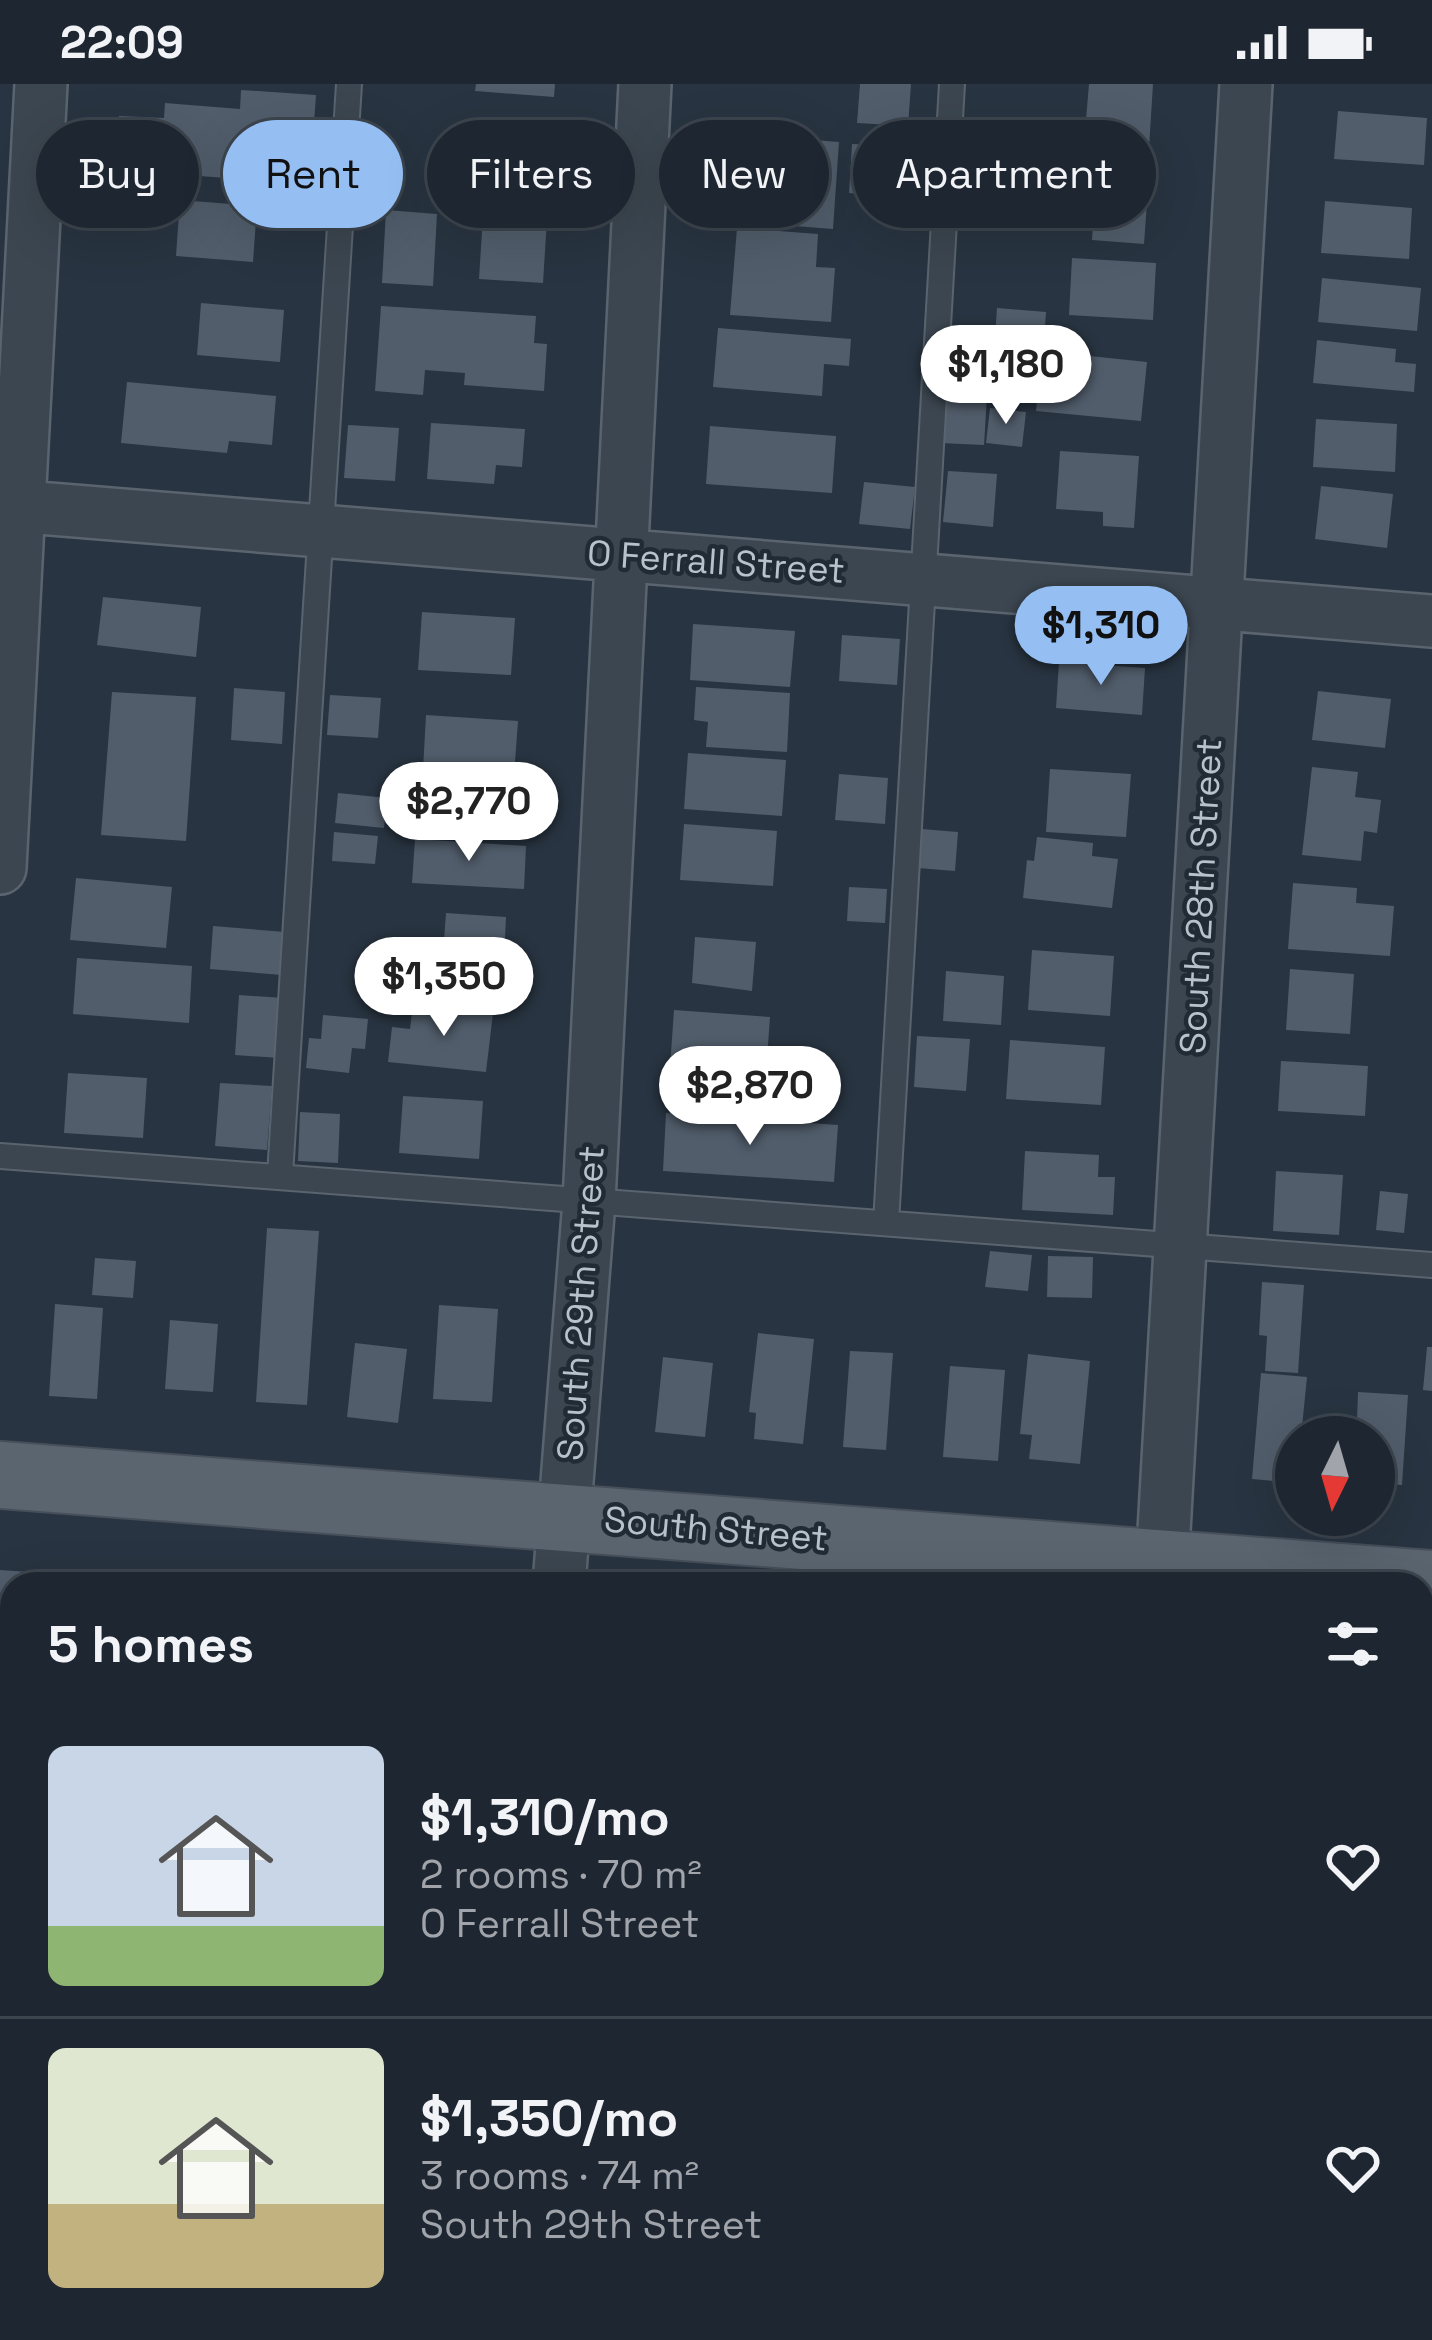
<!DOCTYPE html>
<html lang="en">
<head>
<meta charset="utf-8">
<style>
  body { margin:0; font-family:"Space Grotesk",sans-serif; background:#2b333d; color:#f1f3f6; height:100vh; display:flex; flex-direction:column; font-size:45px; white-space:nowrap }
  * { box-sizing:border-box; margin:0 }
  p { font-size:39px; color:#a1a5ab }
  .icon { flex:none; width:66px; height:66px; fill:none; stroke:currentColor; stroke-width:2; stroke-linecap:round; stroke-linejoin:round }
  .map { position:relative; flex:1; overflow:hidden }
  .panel { position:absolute; left:0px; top:1488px; width:1434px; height:768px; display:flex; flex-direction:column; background:#1e2731; border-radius:36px 36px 0 0; box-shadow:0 12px 48px #0002,0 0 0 3px #3c444d }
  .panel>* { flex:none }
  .hud { position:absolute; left:36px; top:36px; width:1362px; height:108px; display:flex; gap:24px }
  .needle { width:78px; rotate:185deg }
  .fabs { position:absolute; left:1275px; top:1332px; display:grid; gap:24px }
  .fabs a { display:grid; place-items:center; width:120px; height:120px; border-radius:50%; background:#1e2731; box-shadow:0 12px 48px #0002,0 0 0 3px #3c444d; font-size:60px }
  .price { position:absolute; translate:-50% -102px; padding:0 27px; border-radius:42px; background:#fff; color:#222; font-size:39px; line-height:78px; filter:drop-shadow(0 3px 6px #0008) }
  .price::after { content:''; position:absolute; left:50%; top:72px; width:36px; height:27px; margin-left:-18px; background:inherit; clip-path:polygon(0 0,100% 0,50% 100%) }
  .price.current { background:#95bff3; color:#111 }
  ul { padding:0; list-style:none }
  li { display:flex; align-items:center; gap:36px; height:300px; padding:0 48px }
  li+li { border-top:3px solid #3c444d }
  li span { display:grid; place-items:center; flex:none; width:336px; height:240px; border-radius:18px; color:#555 }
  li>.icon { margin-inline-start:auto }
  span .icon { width:144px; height:144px; fill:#fffc; stroke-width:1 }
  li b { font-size:51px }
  h2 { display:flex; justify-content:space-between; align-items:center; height:144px; padding:0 48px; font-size:51px }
  .tag { padding:0 42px; border-radius:54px; background:#1e2731; box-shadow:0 12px 48px #0002,0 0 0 3px #3c444d; font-size:42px; line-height:108px }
  .tag.current { background:#95bff3; color:#111 }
  .status { display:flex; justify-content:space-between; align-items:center; height:84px; padding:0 60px; background:#1e2731; direction:ltr }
  .status svg { height:33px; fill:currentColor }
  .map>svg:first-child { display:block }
</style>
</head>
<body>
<div class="status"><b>22:09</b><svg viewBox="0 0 49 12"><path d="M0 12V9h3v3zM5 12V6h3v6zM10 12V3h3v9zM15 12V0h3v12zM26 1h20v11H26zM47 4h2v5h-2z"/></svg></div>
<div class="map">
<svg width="1432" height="2256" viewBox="0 0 1432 2256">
  <rect width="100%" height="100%" fill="#283441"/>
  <path fill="#515d6b" d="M476,0H555L554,13L475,7Z
    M860,0H911L908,42L857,39Z
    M1089,0H1153L1149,64L1084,60Z
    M241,6L316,11L313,54L268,51L266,85L241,83V95L114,86L119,32L164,34L165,19L240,25Z
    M1338,27L1427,34L1424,81L1334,75Z
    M490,48L545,51L543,106L487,103Z
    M775,53L839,58L833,145L754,139L757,100L772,101Z
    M852,60L897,62L894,112L849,109Z
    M1096,101L1148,104L1144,160L1092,156Z
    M180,116L257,122L253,178L176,172Z
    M1325,117L1412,124L1409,175L1321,169Z
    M386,126L437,130L433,202L382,199Z
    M483,131L547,135L543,199L479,195Z
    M737,144L818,150L816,183L835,184L831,238L730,231Z
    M1072,174L1156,179L1153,236L1069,231Z
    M1322,194L1421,204L1417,247L1318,238Z
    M201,219L284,226L280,278L197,271Z
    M381,222L536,232L534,259L547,260L544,307L464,301L465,289L425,286L423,311L375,307Z
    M997,224L1046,228L1044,257L995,253Z
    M718,244L851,255L849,282L824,280L822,312L713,303Z
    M1317,256L1396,265L1395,278L1416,280L1414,308L1313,299Z
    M1042,267L1147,278L1141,337L1036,327Z
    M127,298L276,312L272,361L229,357L227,369L121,359Z
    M943,309L987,312L984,361L940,359Z
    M990,324L1026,328L1022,363L986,359Z
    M1316,335L1397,340L1395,388L1313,383Z
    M431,339L525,345L522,383L496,381L494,400L427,395Z
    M348,341L399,344L395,397L344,394Z
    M710,342L836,352L832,409L706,400Z
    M1060,367L1139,372L1134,444L1103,442V428L1056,425Z
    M948,387L997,390L993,443L943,438Z
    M864,398L915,403L910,445L859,440Z
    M1321,402L1393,410L1387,464L1315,455Z
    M103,513L201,523L196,573L97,561Z
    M422,528L515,534L511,591L418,586Z
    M693,540L795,547L790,603L690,596Z
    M842,551L900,555L897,601L839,597Z
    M1059,578L1145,584L1142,631L1056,624Z
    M696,603L790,609L787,668L706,663L708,638L694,636Z
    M234,604L285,608L282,660L231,656Z
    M1318,607L1391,615L1385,664L1312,656Z
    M112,608L196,613L186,757L101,751Z
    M330,611L381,614L378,654L327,651Z
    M426,631L518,637L514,692L423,686Z
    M688,669L786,676L782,732L684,725Z
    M1312,683L1358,688L1355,713L1381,716L1377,749L1364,747L1361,777L1302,771Z
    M1050,685L1131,690L1126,753L1046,748Z
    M839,690L888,694L885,740L835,736Z
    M338,709L387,714L384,744L335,739Z
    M448,716L523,721L521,752L446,748Z
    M684,740L777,747L773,802L680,796Z
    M921,745L958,748L955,787L918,784Z
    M334,748L378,752L375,780L332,777Z
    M1037,753L1093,759L1092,772L1118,775L1112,824L1023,814L1027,776L1034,777Z
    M415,755L526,762L524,805L412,799Z
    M76,794L172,803L166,864L70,856Z
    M1293,799L1357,804L1356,819L1394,822L1390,872L1288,865Z
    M849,803L887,805L885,839L847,837Z
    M446,829L506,833L504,876L479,874L478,886L442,884Z
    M213,842L285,848L282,891L210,885Z
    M695,853L756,858L752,907L692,899Z
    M1032,866L1114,872L1110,932L1028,926Z
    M77,874L192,882L189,939L73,930Z
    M1290,885L1354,890L1350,950L1286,946Z
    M946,887L1004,892L1001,941L943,937Z
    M239,911L284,914L280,974L235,971Z
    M413,921L493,929L486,988L388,978L392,943L410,945Z
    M674,926L770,933L766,989L670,983Z
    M323,931L368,935L365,965L352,964L349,989L306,984L309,954L321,955Z
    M917,952L970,955L966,1007L914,1003Z
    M1010,956L1105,963L1101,1021L1006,1015Z
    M1281,977L1368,982L1365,1032L1278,1027Z
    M68,989L147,994L143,1054L64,1049Z
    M220,999L272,1002L267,1066L215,1062Z
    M403,1012L483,1017L479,1075L399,1069Z
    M300,1028L340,1030L338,1079L298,1077Z
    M666,1029L838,1041L834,1098L663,1087Z
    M1025,1067L1099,1071L1098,1093H1115L1113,1131L1022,1126Z
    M1276,1087L1343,1091L1339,1151L1273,1147Z
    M1380,1107L1408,1110L1404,1149L1376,1146Z
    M267,1144L319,1147L307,1321L256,1318Z
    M990,1167L1032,1171L1028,1207L985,1203Z
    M1048,1172L1093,1173L1092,1214L1047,1213Z
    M95,1174L136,1177L133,1214L92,1211Z
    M1262,1198L1304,1201L1298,1289L1265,1287L1267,1252L1259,1251Z
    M55,1220L103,1224L97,1315L49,1312Z
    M439,1221L498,1225L492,1318L433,1315Z
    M170,1236L218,1240L213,1308L165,1305Z
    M758,1249L814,1255L803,1360L754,1355L756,1329L749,1328Z
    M355,1259L407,1265L398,1339L347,1333Z
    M1427,1263H1432V1307L1423,1306Z
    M850,1267L893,1269L886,1366L843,1363Z
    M1028,1270L1090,1277L1080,1380L1029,1375L1032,1351L1020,1350Z
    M663,1273L713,1279L705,1353L655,1348Z
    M950,1282L1005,1286L998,1377L943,1373Z
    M1261,1289L1307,1293L1301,1353H1296V1399L1252,1395Z
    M1358,1308L1408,1311L1402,1401L1374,1399V1353H1341L1342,1334L1357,1336Z
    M0,1486L29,1488L28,1500H12V1588L0,1587Z
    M0,1605H10L7,1659H0Z
    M1429,1656H1432V1705H1424Z
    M3,1765L12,1766V1837L0,1836Z
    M0,1874L12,1875V1928L0,1927Z
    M0,1970L12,1971V2027L0,2026Z
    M0,2061L12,2062V2135L0,2134Z
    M0,2171L12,2172V2232H0Z
    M331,2244H412L411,2256H330Z
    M582,2244H665L664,2256H581Z
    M825,2244H885L884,2256H824Z"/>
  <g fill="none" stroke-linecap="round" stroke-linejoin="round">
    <defs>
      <path id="service" d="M0,1072L1432,1181
        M280,1091L349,0
        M886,1139L952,0
        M0,1744L12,1745
        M1422,1845L1432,1846
        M1422,2006L1432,1873
        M164,2256L165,2244
        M797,2256L798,2244
        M1403,2256L1404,2244"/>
      <path id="minor" d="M0,421L1432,537
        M0,784L41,0
        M559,1500L589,1117L645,0
        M1161,1500L1246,0
        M498,2256L499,2244
        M1102,2256L1103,2244"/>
      <path id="primary" d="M0,1391L1432,1500"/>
    </defs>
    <use href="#service" stroke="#5a646e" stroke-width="28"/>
    <use href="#minor" stroke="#5a646e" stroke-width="56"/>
    <use href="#primary" stroke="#464f5a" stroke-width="70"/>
    <use href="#service" stroke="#3c4650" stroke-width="24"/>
    <use href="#minor" stroke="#3c4650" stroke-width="51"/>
    <use href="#primary" stroke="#5a6570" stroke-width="66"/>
  </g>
  <g text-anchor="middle" stroke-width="9" stroke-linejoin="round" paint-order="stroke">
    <g font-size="36" fill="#b9c1cb" stroke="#212b36">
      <text transform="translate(716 477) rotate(4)" y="13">O Ferrall Street</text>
      <text transform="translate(1200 812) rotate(-87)" y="13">South 28th Street</text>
      <text transform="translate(580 1219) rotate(-86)" y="13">South 29th Street</text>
      <text transform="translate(716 1444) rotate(5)" y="13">South Street</text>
    </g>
  </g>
</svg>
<div class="fabs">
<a><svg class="needle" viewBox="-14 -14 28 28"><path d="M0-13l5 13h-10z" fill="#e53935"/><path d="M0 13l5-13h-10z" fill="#a1a5ab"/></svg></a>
</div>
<b class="price" style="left:1006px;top:343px">$1,180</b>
<b class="price current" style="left:1101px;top:604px">$1,310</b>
<b class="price" style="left:469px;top:780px">$2,770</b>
<b class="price" style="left:444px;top:955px">$1,350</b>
<b class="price" style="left:750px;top:1064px">$2,870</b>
<div class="hud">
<a class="tag">Buy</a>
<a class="tag current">Rent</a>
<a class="tag">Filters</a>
<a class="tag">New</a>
<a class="tag">Apartment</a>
</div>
<section class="panel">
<h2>5 homes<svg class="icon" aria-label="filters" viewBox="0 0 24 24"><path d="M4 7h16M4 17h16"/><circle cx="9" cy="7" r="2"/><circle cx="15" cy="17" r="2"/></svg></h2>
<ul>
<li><span style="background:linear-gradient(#c9d6e8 75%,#8fb573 0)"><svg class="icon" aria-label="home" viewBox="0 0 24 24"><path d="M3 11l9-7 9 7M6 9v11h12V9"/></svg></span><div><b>$1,310/mo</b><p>2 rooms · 70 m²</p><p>O Ferrall Street</p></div><svg class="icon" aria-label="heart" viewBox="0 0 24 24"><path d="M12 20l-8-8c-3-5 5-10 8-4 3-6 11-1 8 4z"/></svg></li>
<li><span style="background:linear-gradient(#dfe7d0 65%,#c2b280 0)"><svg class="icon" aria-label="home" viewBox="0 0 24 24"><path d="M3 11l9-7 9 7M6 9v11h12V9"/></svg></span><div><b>$1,350/mo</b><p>3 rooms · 74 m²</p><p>South 29th Street</p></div><svg class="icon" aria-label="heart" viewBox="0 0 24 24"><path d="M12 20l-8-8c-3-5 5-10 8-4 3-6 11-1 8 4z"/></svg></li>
</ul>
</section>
</div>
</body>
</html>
